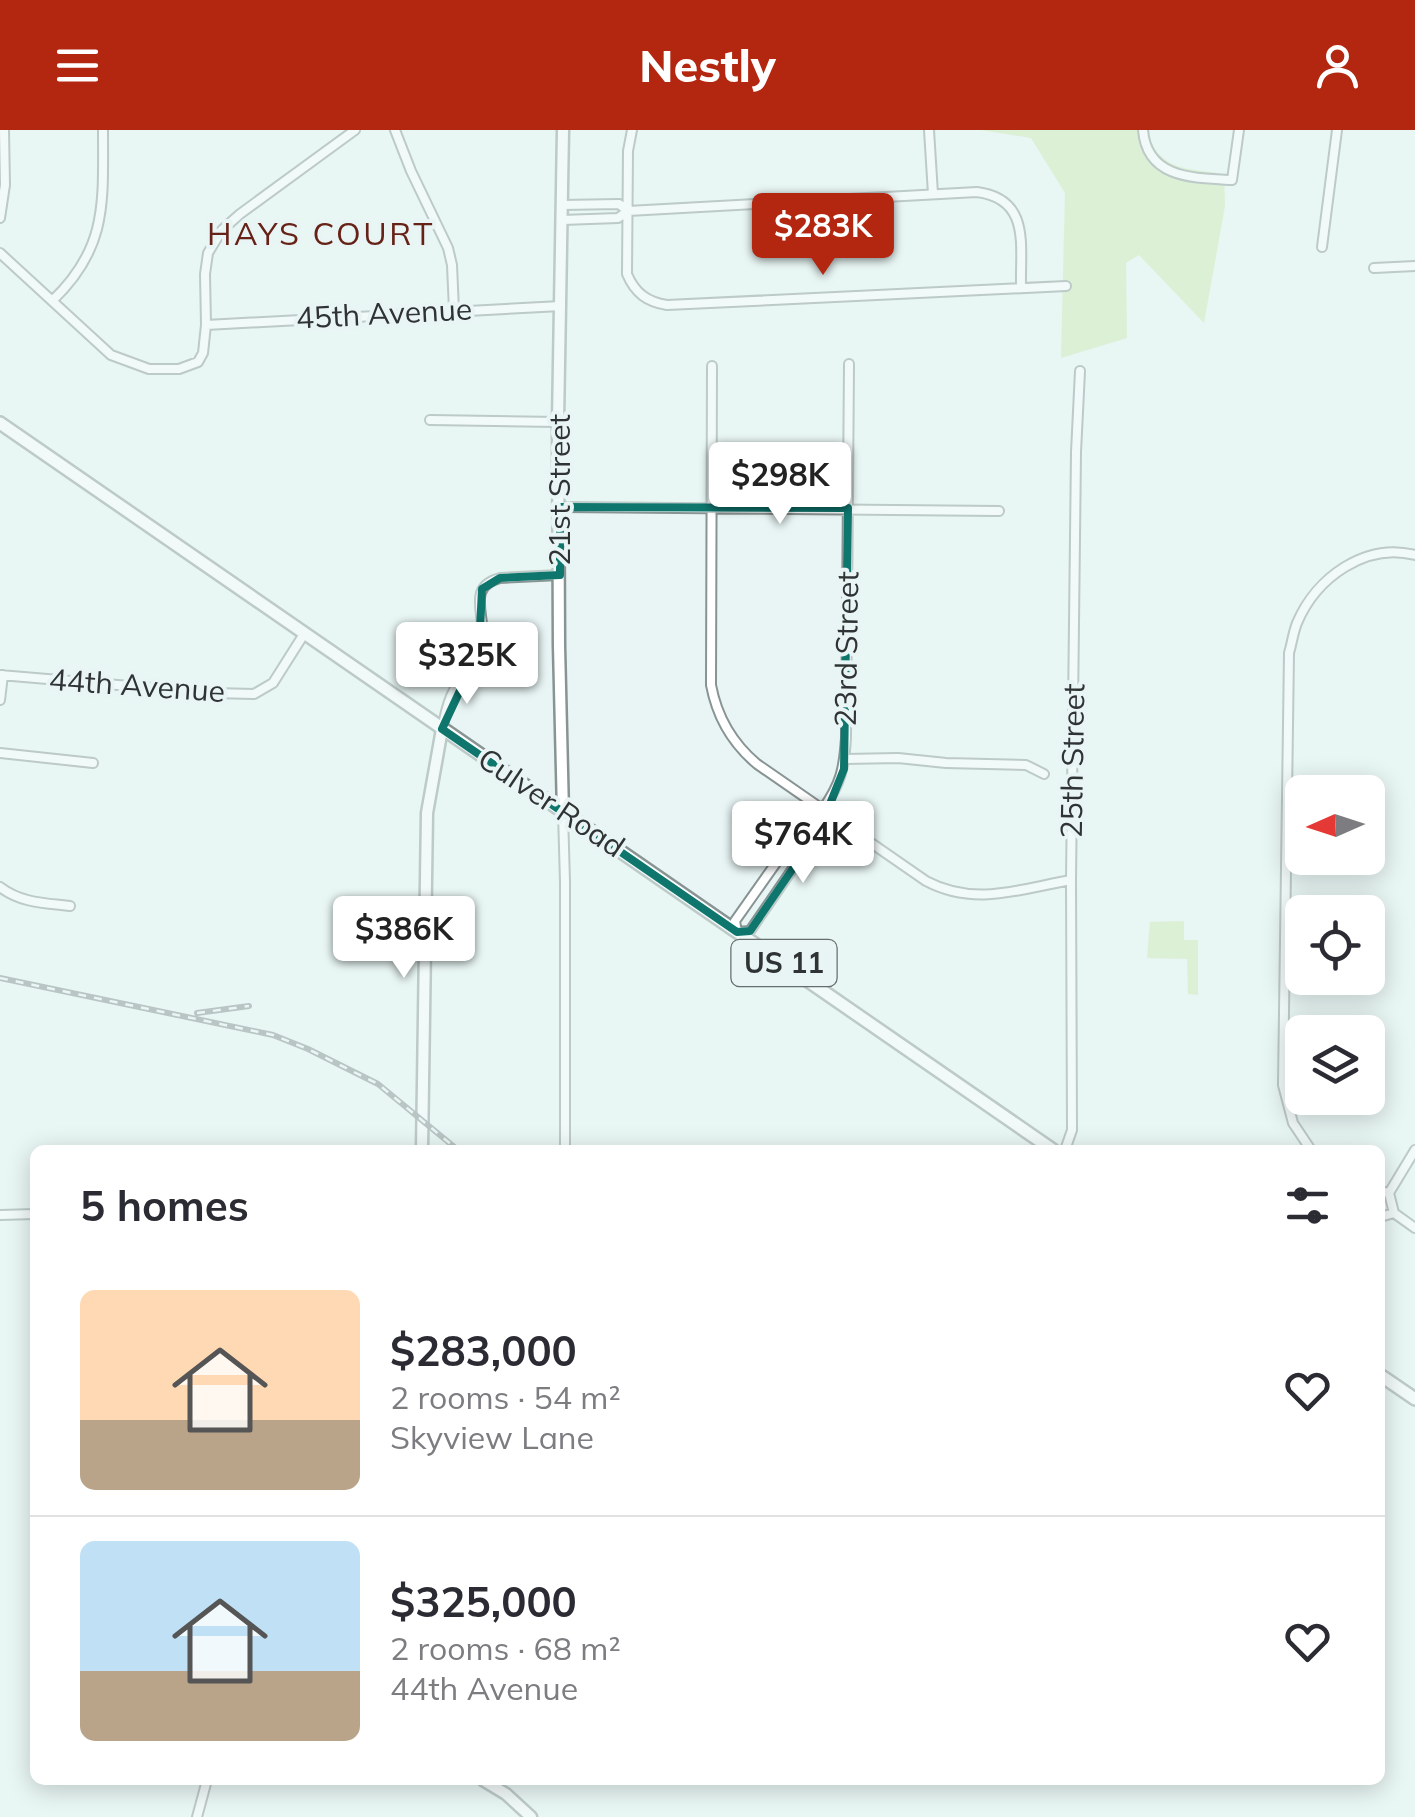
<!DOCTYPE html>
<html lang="en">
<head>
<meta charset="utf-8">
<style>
  body { margin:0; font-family:Mulish,sans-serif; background:#f7f7f7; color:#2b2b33; height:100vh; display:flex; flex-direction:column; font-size:38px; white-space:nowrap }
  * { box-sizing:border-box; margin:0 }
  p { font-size:32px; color:#7c7c81 }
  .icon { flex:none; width:55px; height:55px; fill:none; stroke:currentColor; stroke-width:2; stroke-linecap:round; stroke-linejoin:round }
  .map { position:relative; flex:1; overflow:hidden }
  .drawer { position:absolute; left:30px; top:1015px; width:1355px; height:640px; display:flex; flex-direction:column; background:#fff; border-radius:15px; box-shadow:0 5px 25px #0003 }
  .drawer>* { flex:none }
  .needle { width:65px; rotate:267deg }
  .controls { position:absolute; left:1285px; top:645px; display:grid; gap:20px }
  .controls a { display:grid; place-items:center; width:100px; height:100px; border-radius:15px; background:#fff; box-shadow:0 5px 25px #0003; font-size:50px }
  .price { position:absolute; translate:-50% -85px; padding:0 22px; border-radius:10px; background:#fff; color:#222; font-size:32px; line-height:65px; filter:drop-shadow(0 2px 5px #0008) }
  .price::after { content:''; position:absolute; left:50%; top:60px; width:30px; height:22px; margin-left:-15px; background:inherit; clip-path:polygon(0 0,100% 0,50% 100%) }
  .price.active { background:#b3260f; color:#fff }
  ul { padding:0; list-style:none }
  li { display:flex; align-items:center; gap:30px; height:250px; padding:0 50px }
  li+li { border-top:2px solid #e1e1e2 }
  li span { display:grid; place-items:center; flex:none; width:280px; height:200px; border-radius:15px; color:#555 }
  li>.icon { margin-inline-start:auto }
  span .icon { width:120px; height:120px; fill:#fffc; stroke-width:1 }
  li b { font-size:42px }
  h2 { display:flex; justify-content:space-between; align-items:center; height:120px; padding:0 50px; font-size:42px }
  header { display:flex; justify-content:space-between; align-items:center; height:130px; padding:0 50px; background:#b3260f; color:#fff; font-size:45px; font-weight:800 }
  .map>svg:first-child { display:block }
</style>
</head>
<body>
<header><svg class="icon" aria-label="menu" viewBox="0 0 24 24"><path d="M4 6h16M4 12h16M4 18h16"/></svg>Nestly<svg class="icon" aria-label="person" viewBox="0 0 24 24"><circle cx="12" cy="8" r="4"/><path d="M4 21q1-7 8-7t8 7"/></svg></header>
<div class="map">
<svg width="1415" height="1687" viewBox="0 0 1415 1687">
  <rect width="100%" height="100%" fill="#e8f5f4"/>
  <path fill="#cfe9b0" d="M981,0H1147C1158,42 1188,38 1224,44L1225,76L1204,193L1139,125L1126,133L1127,208L1061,228L1065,63L1031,8Z
    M1184,791V810H1198V865L1188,864L1187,829L1147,828L1150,792Z"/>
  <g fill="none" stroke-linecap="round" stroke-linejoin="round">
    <defs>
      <path id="street" d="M395,0L411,41L448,118L452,135L454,180
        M632,0L628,21L627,144C635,163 647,172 667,175L1066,156
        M929,0L933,64
        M1143,0C1147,49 1194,48 1232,50L1239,0
        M562,75L619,74L628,81
        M0,88L5,55L4,0
        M562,90L618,88L628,81L977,62C1031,69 1020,116 1021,157
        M1322,117L1337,0
        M0,123L111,225L149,239H179L198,232L203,223L206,195L205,144L208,123L222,100L240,84L355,0
        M1374,138L1415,136
        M52,171C108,118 103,72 103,0
        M206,195L561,176
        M712,236L711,555C717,587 732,613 757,634L926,751C975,777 1020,759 1071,750
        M430,290L558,292
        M560,377L999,381
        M0,545L212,563L254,564L273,553L304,504
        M0,570L3,545
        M442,599C445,586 447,572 454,560C463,544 479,529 482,510C486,485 466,457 500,448L560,445
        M0,623L93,633
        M845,629L898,628L946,633L1026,635L1044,644
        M823,679L826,688L820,699L750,801L737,802L735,791L812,682L823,679C841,653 844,639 846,608L849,234
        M563,683L565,752V1020
        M0,757C21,773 44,773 70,776
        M1065,1020L1072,1000L1071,750L1076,322L1080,241
        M1311,1020L1293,993L1283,955L1289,523C1292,513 1293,503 1297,493C1316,448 1365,412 1415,425
        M1380,1061L1389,1063L1394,1083L1380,1087
        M1389,1063L1415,1020
        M1394,1083L1415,1098
        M0,1085L35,1084
        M197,1687L207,1650"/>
      <path id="secondary" d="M563,0L558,292L559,516L563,683
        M422,1020L427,683L442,599
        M483,1650L506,1664L531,1687"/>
      <path id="primary" d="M0,293L1053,1020
        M1380,1245L1415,1269"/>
    </defs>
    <use href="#street" stroke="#889493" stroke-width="12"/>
    <use href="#secondary" stroke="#889493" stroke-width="15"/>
    <use href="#primary" stroke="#889493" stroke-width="16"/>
    <use href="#street" stroke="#fff" stroke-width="8"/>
    <use href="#secondary" stroke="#fff" stroke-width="10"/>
    <use href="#primary" stroke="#fff" stroke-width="11"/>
    <defs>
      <path id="rail" d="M0,848L273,905L308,919L378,954L458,1020
        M197,883L249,876"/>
    </defs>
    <use href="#rail" stroke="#828a89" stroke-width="6"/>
    <use href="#rail" stroke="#e8f5f4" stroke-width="2.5" stroke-dasharray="8" stroke-linecap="butt"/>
  </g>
  <path d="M0 0H1415V1687H0ZM560,377L848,378L844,639L820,699L750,801L737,802L442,599L479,520L482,459L500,448L560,445Z" fill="#e8f5f4" fill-opacity=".55" fill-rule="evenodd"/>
  <path fill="none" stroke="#0f766e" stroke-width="8" stroke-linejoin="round" d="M560,377L848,378L844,639L820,699L750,801L737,802L442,599L479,520L482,459L500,448L560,445Z"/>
  <g text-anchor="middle" stroke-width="8" stroke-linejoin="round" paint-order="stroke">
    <rect fill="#e8f5f4" stroke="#666d6d" stroke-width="2.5" x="731.5" y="810" width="105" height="46" rx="8"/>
    <g font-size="28" font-weight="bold" fill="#2f3333">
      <text x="784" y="843">US 11</text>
    </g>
    <g font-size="30" fill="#2f3333" stroke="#e8f5f4">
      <text transform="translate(384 184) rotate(-3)" y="10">45th Avenue</text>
      <text transform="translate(560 360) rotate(-90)" y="10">21st Street</text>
      <text transform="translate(847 519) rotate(-89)" y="10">23rd Street</text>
      <text transform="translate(137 556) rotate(4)" y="10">44th Avenue</text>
      <text transform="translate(1073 631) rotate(-89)" y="10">25th Street</text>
      <text transform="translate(551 673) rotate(34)" y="10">Culver Road</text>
    </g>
    <g font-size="32" letter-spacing="2.5" fill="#662217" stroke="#e8f5f4">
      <text x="321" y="115">HAYS COURT</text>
    </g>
  </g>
</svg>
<div class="controls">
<a><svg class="needle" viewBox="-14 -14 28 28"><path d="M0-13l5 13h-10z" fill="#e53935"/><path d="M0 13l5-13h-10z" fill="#7c7c81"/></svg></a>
<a><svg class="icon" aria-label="locate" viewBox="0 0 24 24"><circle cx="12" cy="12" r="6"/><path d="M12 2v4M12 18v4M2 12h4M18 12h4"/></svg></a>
<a><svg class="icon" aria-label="layers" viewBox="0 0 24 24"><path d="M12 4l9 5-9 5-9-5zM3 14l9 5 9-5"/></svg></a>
</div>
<b class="price active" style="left:823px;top:148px">$283K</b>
<b class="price" style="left:780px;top:397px">$298K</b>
<b class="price" style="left:467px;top:577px">$325K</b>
<b class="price" style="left:803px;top:756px">$764K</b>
<b class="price" style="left:404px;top:851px">$386K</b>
<section class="drawer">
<h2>5 homes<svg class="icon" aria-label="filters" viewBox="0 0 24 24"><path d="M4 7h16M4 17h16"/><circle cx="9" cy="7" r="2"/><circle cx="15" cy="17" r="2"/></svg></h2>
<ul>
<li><span style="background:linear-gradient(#ffd9b3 65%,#b9a48a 0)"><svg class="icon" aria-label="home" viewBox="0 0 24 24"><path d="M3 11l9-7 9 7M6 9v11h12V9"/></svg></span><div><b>$283,000</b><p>2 rooms · 54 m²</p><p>Skyview Lane</p></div><svg class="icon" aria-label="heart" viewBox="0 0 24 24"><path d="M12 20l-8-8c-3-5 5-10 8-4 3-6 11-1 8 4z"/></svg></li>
<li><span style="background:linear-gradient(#bfe0f5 65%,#b9a48a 0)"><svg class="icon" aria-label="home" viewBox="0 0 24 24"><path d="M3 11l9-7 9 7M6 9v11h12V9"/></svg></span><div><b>$325,000</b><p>2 rooms · 68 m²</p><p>44th Avenue</p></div><svg class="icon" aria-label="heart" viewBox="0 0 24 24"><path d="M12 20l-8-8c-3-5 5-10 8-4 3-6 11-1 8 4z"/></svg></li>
</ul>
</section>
</div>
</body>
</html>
